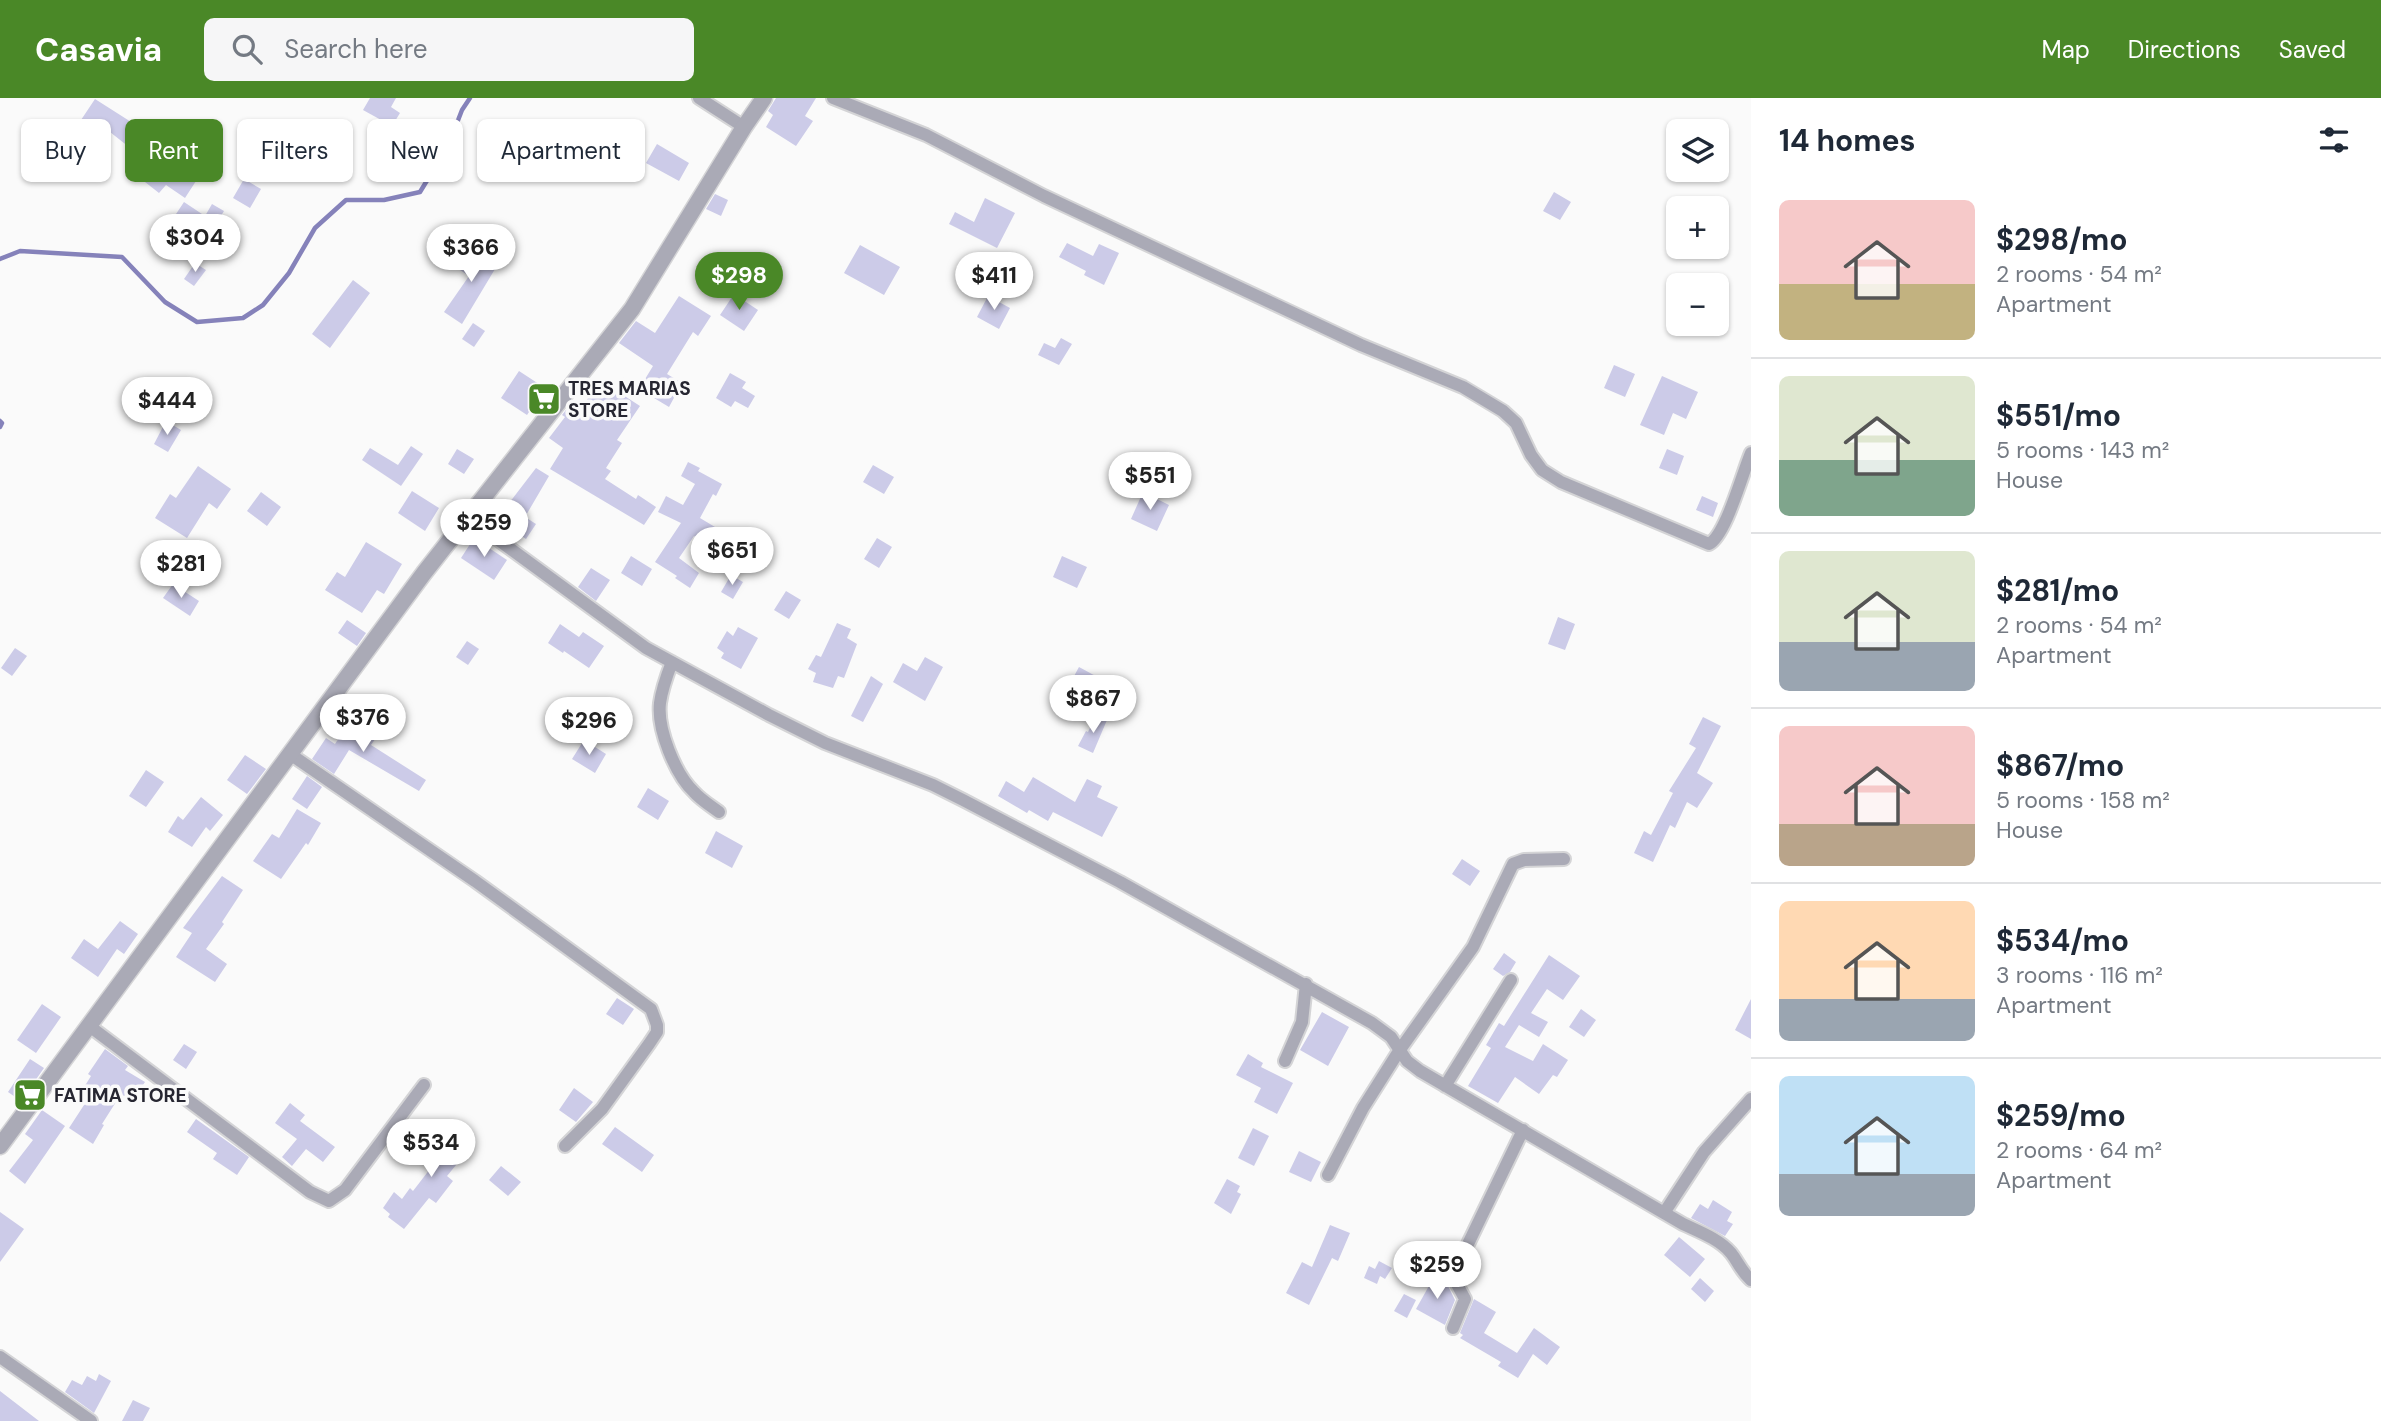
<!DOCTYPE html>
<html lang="en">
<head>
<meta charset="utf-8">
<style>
  body { margin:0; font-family:"DM Sans",sans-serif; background:#f6f6f7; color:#1f2937; height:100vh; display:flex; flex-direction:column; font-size:26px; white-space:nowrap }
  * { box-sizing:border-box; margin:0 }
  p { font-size:23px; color:#747a83 }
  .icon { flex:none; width:38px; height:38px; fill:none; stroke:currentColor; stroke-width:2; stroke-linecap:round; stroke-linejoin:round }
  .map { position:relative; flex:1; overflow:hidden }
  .details { display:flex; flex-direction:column; background:#fff; width:630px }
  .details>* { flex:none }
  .guide { position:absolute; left:21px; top:21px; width:665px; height:63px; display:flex; gap:14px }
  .controls { position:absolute; left:1666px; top:21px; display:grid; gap:14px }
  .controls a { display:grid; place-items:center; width:63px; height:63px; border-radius:10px; background:#fff; box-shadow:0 2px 5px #0004; font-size:35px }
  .price { position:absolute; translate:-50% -60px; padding:0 16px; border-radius:24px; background:#fff; color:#222; font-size:23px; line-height:46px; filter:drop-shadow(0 2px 4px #0008) }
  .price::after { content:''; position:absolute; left:50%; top:42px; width:21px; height:16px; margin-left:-10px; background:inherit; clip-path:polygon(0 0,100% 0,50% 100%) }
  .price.active { background:#4a8827; color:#fff }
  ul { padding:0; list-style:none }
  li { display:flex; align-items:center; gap:21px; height:175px; padding:0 28px }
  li+li { border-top:2px solid #e0e1e3 }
  li span { display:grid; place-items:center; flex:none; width:196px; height:140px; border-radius:10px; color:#555 }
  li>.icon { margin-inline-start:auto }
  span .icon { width:84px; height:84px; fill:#fffc; stroke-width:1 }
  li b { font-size:30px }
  h2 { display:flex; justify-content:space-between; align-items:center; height:84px; padding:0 28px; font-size:30px }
  .chip { padding:0 24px; border-radius:10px; background:#fff; box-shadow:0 2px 5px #0004; font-size:24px; line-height:63px }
  .chip.active { background:#4a8827; color:#fff }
  header { display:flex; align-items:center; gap:42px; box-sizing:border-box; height:98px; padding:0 35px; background:#4a8827; color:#fff }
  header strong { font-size:33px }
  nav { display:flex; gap:38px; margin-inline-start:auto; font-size:24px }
  .search { width:490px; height:63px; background:#f6f6f7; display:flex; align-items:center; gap:18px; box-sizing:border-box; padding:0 24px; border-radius:10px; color:#747a83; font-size:26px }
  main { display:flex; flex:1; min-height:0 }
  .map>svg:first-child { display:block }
</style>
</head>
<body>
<header>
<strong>Casavia</strong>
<div class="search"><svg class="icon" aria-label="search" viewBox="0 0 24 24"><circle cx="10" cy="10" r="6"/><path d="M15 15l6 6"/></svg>Search here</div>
<nav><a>Map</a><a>Directions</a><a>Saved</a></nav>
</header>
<main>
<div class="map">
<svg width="1751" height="1323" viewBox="0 0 1751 1323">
  <rect width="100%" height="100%" fill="#fafafa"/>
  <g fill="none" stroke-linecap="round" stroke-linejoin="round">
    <path stroke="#8582ba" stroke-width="4.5" d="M0,161L20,153L122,159L165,204L197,224L243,220L263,207L289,175L315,130L346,102H384L420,94L448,48L462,12L470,0
      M0,323L2,325L0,329"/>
  </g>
  <path fill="#cccbe8" d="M370,0H396L391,9L400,15L392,28L363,12Z
    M776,0H816L805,18L813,23L796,48L766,29L773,17L768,13Z
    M95,1L128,22L147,37L134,53L110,34L103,46L77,28Z
    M657,46L689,65L679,83L646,65Z
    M148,51L182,78L184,75L196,83L185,100L166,87L159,95L131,73Z
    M244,81L261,91L250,110L233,100Z
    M1554,94L1571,104L1560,122L1543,113Z
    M715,96L728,102L721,118L706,111Z
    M985,100L1015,115L997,150L949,126L955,114L974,124Z
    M184,104L205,118L212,106L224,113L206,143L172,122Z
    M1067,145L1093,158L1099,146L1119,155L1104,187L1084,177L1086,173L1059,159Z
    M860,147L900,169L884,197L844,175Z
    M471,149L498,166L462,226L444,214L469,178L457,170Z
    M195,165L206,172L194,188L184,181Z
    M353,182L370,195L330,250L312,236Z
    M734,196L758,212L744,233L720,217Z
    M679,198L711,218L698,238L693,234L667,276L682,285L669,309L639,291L653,268L619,245L636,223L655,235Z
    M988,198L1010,210L999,231L977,219Z
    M473,225L485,233L474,249L462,241Z
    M1061,240L1072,246L1059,267L1038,257L1044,245L1055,250Z
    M1614,267L1635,276L1625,299L1604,290Z
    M519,273L545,290L527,317L501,300Z
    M730,275L746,284L742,290L755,298L748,310L735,303L731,309L716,300Z
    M1662,278L1698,294L1686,321L1673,315L1664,337L1640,327Z
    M600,282L640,308L617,342L622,345L606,370L611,373L605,381L636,401L638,397L656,409L644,427L550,371L563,350L549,340L565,319L562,317L573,303L582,309Z
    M166,323L181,332L168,354L154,346Z
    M411,348L423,356L401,388L362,362L370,350L398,367Z
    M457,351L474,361L464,376L448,366Z
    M1667,351L1684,358L1677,377L1659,370Z
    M688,364L700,370L698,373L722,386L716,398L713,396L700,420L715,429L705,445L694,438L679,460L699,475L690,490L675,480L677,478L655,464L681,425L658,414L666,398L683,407L695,386L681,378Z
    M873,367L894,379L884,396L863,384Z
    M198,368L231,391L217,411L209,405L187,440L155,420L170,396L176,400Z
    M536,370L549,378L525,419L536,426L526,441L511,431L520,418L506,409Z
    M412,393L439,410L425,433L398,415Z
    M261,394L281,409L267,428L247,413Z
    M1143,394L1169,407L1157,433L1131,421Z
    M1702,398L1718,405L1713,419L1696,412Z
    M474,440L507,462L494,482L461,460Z
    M877,440L892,449L879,470L864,461Z
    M366,444L402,466L384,496L377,492L362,515L325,492L337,474L345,479Z
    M631,458L652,471L642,488L621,475Z
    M1062,458L1087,469L1077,490L1053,479Z
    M591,470L610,482L596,503L578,489Z
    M731,477L743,484L733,501L721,494Z
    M173,486L199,503L190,518L163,500Z
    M786,493L801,502L789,521L774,512Z
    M1558,519L1575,526L1565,552L1548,546Z
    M347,522L366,535L357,548L338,535Z
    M837,525L851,531L847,540L857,546L844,580L838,578L833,590L813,584L816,575L808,571L816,557L821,559Z
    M560,526L579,539L583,534L604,548L589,570L564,553L563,555L548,545Z
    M738,529L758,540L741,571L721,560L724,555L717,550L727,533L733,538Z
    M467,543L479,551L468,567L456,559Z
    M15,550L27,558L12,578L1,570Z
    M925,559L943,569L925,603L893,584L903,565L917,573Z
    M1079,569L1114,588L1108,599L1073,580Z
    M871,578L883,586L863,624L851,618Z
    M1096,617L1107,622L1093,655L1078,648L1086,633L1088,634Z
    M353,619L378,637L371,647L426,682L419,693L349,652L334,676L312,661L326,640L335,646Z
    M1703,619L1721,628L1697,675L1713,685L1697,710L1687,704L1675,730L1670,727L1653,764L1634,755L1644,733L1651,737L1673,695L1669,693L1696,650L1689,646Z
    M584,642L606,656L595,675L572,661Z
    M245,657L266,671L247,696L227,682Z
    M146,672L164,684L146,709L129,698Z
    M307,678L322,689L307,711L292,701Z
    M1033,679L1075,704L1087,681L1102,688L1097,699L1118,709L1102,739L1053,714L1048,723L1029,712L1027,715L998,698L1006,683L1024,694Z
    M648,690L669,703L658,722L637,709Z
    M201,699L223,717L210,733L206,729L192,749L168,734L178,718L183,722Z
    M297,711L321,725L308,747L306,745L281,781L253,763L272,736L279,740Z
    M716,733L743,748L732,770L705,755Z
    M1462,761L1480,773L1470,788L1452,776Z
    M222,778L243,792L222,824L224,826L206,851L227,866L215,884L176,859L192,835L183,830Z
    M120,823L138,836L124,856L117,851L98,879L71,860L84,841L98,851Z
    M1504,855L1516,864L1510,874L1503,878L1493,871Z
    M1549,857L1580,878L1563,902L1547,891L1531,915L1548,924L1539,939L1519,927L1505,949L1533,963L1543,946L1568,962L1557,979L1553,977L1539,996L1515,979L1498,1005L1468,988L1491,950L1486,947L1499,925L1504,928Z
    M617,900L634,911L623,927L606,916Z
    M1751,901V941L1735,932Z
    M42,906L61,919L36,955L17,942Z
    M1581,911L1596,922L1584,939L1569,929Z
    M1322,914L1349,929L1328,968L1300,952Z
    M184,946L197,954L186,971L173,962Z
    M105,951L128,968L125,972L145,984L132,1003L121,996L102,1026L104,1027L93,1046L69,1030L84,1007L76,1002L91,978L88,976Z
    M1248,956L1263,965L1261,969L1293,985L1277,1016L1254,1004L1261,990L1236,977Z
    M30,961L44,970L21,1003L8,994Z
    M574,990L593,1004L576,1024L559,1012Z
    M290,1005L305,1017L300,1023L335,1049L323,1064L306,1051L292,1068L282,1059L297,1041L275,1025Z
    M42,1012L65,1028L25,1086L9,1073L33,1042L25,1036Z
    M196,1021L249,1059L237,1077L213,1061L217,1055L187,1034Z
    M453,1026L475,1044L447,1078L453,1083L436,1105L429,1100L404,1131L388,1119L390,1116L383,1110L394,1094L402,1101L410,1090L413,1093L447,1049L439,1042Z
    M615,1029L654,1057L642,1074L602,1046Z
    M1253,1030L1269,1038L1254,1068L1238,1060Z
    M1299,1053L1321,1064L1311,1084L1289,1074Z
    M501,1068L521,1084L508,1098L489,1082Z
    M1227,1081L1240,1088L1237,1094L1241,1096L1231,1116L1214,1105Z
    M1713,1102L1732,1114L1727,1123L1733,1126L1725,1138L1691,1120L1700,1106L1708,1111Z
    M0,1114L24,1131L0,1164Z
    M1330,1127L1350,1135L1338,1163L1332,1160L1309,1207L1286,1195L1302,1164L1312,1169Z
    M1679,1139L1705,1161L1690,1179L1664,1157Z
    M1379,1163L1392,1170L1385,1181L1380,1178L1377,1186L1364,1180L1369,1168L1375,1171Z
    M1434,1179L1447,1186L1455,1202L1445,1227L1416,1211Z
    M1700,1180L1714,1193L1705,1204L1691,1191Z
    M1404,1196L1416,1202L1407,1220L1394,1213Z
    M1474,1201L1496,1214L1484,1235L1517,1255L1534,1230L1560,1249L1547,1267L1533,1256L1518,1280L1498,1268L1501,1264L1460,1240L1463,1237L1460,1235Z
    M99,1276L111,1283L94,1315L65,1294L72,1282L82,1287L87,1278L96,1283Z
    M0,1293L39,1323H0Z
    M133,1302L150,1310L143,1323H122Z"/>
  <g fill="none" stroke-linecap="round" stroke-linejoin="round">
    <defs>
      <path id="minor" d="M699,0L744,29
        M833,0L926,37L1044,98L1361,247L1463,289L1503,313L1516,325L1531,357L1542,372L1561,384L1709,446C1726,437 1742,376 1751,355
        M467,419L646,550L769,617L825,645L933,687L963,702L1120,784L1372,925L1391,939L1407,963L1420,973L1683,1126C1700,1134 1719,1141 1731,1155C1739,1165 1740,1172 1751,1182
        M672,564C667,577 662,590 660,605C657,631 675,676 694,694C701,702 711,708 719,714
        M290,656L475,783L651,911L657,927V934L649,946L602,1011L565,1048
        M88,927L310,1094L329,1103L345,1092L424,987
        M1285,963L1302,924L1306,886
        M1445,988L1511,882
        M1328,1077L1363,1010L1399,953L1473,849L1513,766L1524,762L1564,761
        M1664,1115L1704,1054L1751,1001
        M1453,1230L1465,1201L1453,1179L1454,1175L1523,1032
        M0,1259L91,1323"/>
      <path id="tertiary" d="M0,1048L424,475L632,211L744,29L764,0"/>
    </defs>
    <use href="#minor" stroke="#d4d4d6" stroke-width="16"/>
    <use href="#tertiary" stroke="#d4d4d6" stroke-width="19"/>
    <use href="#minor" stroke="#aaaab6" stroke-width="12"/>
    <use href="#tertiary" stroke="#aaaab6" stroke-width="16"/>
  </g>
  <defs>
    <symbol id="supermarket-square" viewBox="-11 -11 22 22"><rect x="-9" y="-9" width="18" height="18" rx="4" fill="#4a8827" stroke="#fafafa"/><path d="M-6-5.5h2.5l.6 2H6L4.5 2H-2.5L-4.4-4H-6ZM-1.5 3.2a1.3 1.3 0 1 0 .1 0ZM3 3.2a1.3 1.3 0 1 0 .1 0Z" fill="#fff"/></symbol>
  </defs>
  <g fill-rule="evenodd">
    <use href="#supermarket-square" x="525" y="282" width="38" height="38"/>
    <use href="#supermarket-square" x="11" y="978" width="38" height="38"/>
  </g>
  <g text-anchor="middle" stroke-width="7" stroke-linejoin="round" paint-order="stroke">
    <g font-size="19" font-weight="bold" fill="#262631" stroke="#fafafa" text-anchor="start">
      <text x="568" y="297">TRES MARIAS<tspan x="568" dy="22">STORE</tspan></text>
      <text x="54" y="1004">FATIMA STORE</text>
    </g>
  </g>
</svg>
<div class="controls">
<a><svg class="icon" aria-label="layers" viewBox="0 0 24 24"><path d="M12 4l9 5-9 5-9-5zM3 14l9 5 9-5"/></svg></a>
<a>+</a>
<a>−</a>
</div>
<b class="price" style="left:195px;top:176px">$304</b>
<b class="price" style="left:471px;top:186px">$366</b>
<b class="price active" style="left:739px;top:214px">$298</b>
<b class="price" style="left:994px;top:214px">$411</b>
<b class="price" style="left:167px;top:339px">$444</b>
<b class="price" style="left:1150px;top:414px">$551</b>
<b class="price" style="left:484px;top:461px">$259</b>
<b class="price" style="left:732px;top:489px">$651</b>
<b class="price" style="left:181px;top:502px">$281</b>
<b class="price" style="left:1093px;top:637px">$867</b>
<b class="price" style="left:363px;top:656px">$376</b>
<b class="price" style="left:589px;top:659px">$296</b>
<b class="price" style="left:431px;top:1081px">$534</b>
<b class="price" style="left:1437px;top:1203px">$259</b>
<div class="guide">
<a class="chip">Buy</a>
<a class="chip active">Rent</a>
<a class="chip">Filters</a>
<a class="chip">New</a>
<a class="chip">Apartment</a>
</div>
</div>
<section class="details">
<h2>14 homes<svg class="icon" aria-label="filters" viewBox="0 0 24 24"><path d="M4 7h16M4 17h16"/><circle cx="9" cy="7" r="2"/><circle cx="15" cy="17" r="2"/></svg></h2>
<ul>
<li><span style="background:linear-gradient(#f6c9c9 60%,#c2b280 0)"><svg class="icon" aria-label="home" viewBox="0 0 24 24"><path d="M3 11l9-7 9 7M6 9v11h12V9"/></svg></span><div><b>$298/mo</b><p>2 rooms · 54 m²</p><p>Apartment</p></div></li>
<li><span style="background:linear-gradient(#dfe7d0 60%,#7fa58c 0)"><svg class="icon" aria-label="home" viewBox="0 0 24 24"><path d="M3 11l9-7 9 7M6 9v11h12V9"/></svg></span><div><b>$551/mo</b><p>5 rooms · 143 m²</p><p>House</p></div></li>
<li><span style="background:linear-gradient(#dfe7d0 65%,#9aa5b1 0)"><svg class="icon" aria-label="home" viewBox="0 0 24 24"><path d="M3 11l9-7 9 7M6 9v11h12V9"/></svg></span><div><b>$281/mo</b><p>2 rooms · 54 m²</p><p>Apartment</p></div></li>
<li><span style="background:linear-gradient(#f6c9c9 70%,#b9a48a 0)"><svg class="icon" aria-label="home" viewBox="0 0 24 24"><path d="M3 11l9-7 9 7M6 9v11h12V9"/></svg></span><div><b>$867/mo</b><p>5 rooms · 158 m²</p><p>House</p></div></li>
<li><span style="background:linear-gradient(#ffd9b3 70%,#9aa5b1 0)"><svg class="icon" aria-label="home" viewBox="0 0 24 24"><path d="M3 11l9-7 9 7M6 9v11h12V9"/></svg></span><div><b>$534/mo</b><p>3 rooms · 116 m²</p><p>Apartment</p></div></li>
<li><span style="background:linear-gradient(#bfe0f5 70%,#9aa5b1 0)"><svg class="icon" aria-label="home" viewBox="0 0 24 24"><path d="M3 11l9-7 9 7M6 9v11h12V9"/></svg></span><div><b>$259/mo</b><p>2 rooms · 64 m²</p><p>Apartment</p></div></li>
</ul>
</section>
</main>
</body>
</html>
